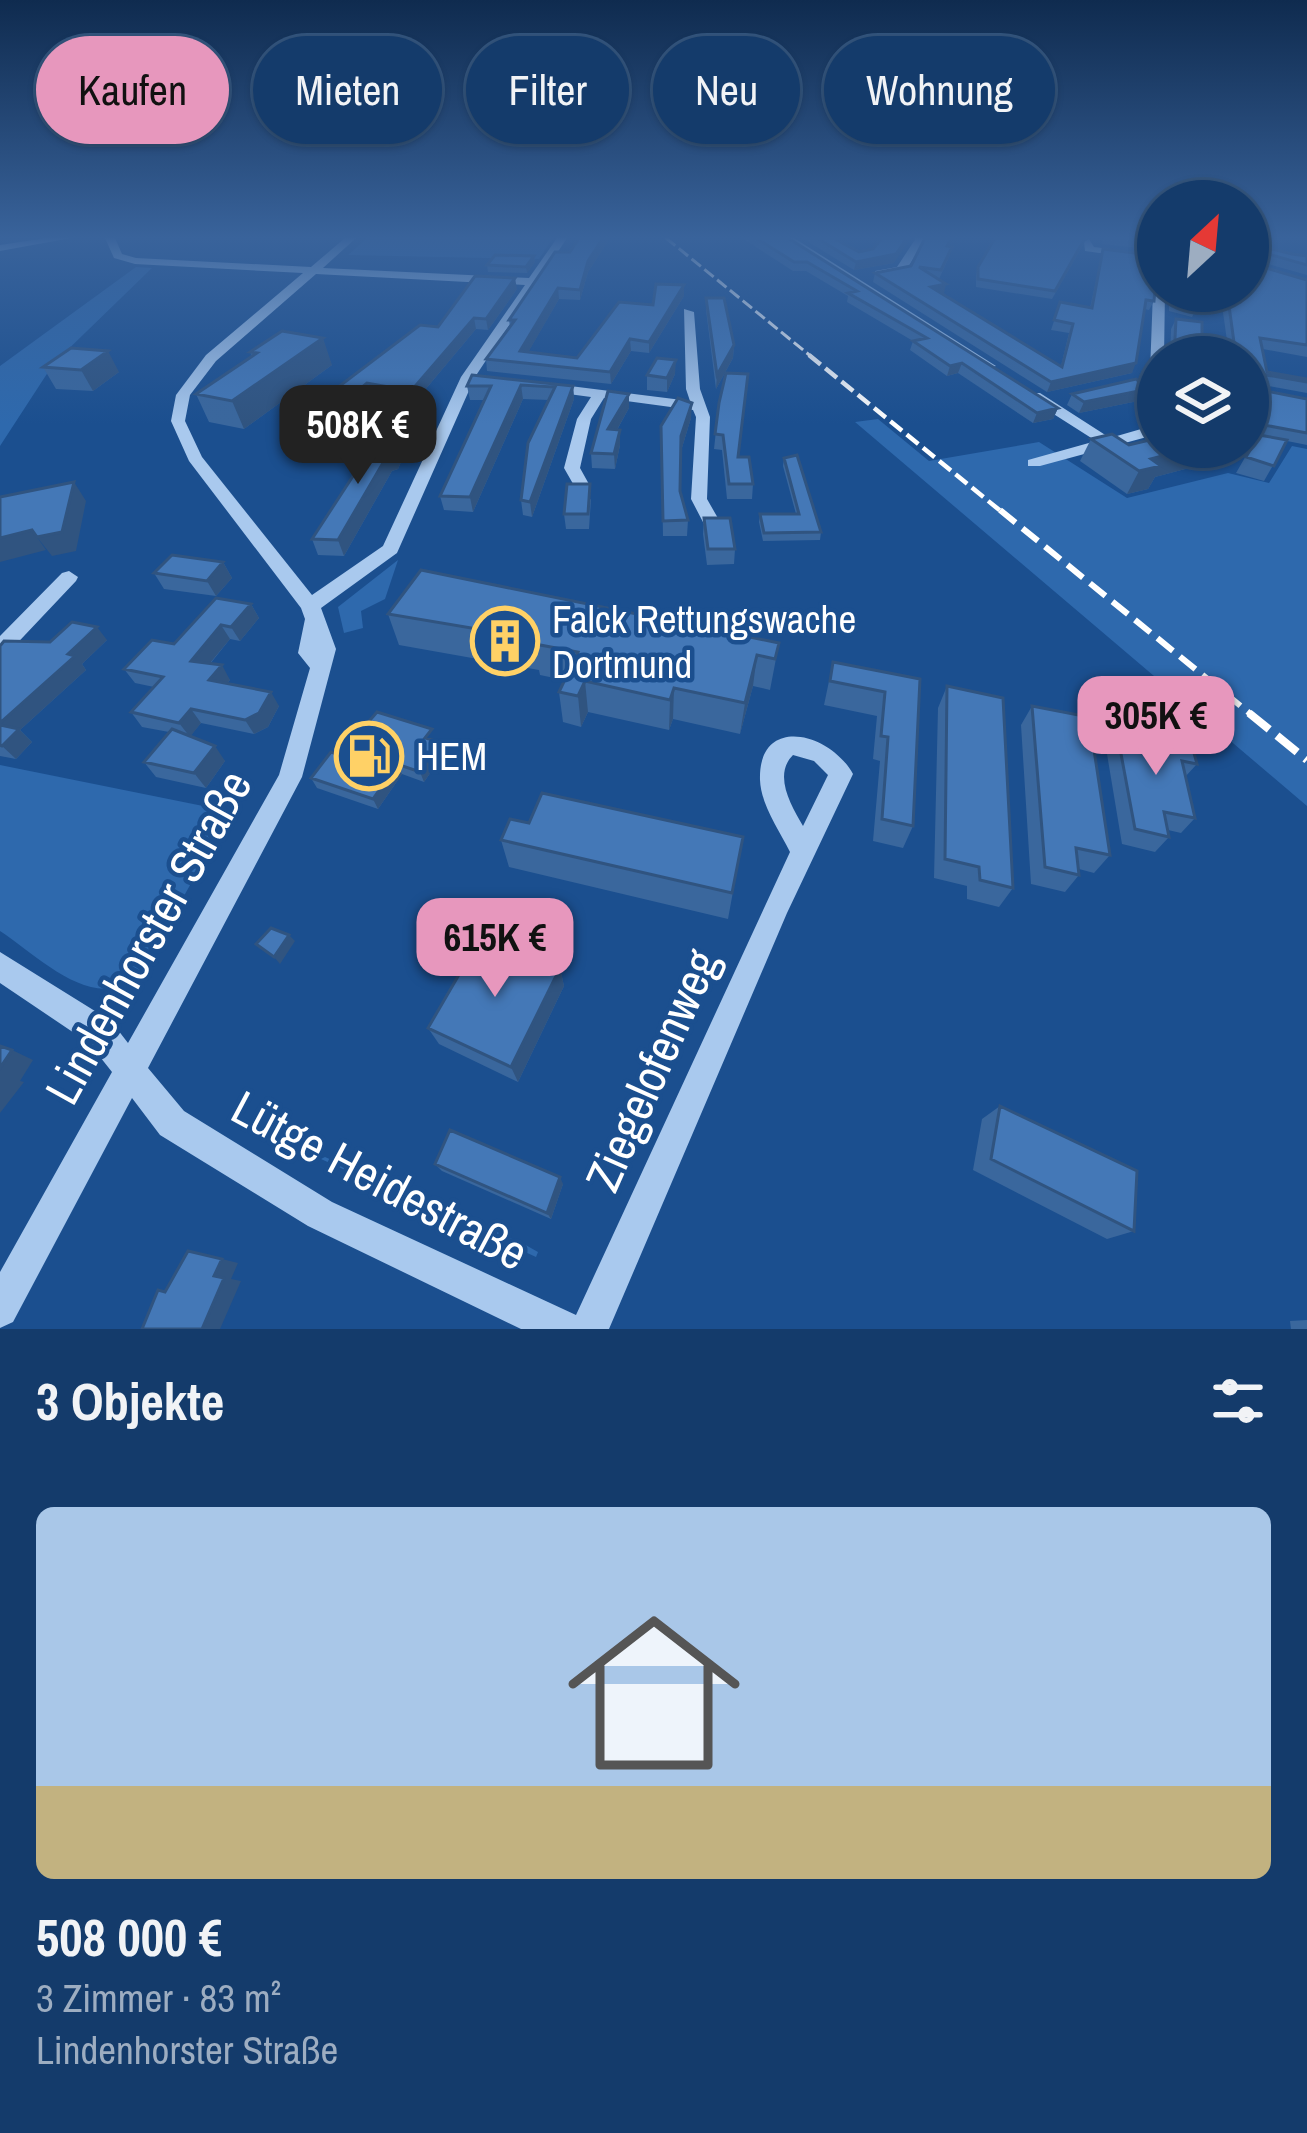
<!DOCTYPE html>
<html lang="de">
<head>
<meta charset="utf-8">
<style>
  body { margin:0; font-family:"Archivo Narrow",sans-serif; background:#214673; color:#f1f3f6; height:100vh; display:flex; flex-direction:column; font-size:45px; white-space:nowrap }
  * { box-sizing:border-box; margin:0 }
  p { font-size:39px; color:#9dadc1 }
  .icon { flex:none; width:66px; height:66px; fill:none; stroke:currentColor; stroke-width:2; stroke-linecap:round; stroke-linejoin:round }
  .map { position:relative; height:1329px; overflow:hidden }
  .panel { display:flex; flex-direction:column; background:#143b6b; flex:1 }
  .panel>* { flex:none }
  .guide { position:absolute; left:36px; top:36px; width:1236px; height:108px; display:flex; gap:24px }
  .needle { width:78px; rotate:26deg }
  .tools { position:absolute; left:1137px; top:180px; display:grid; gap:24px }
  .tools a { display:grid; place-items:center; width:132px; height:132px; border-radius:50%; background:#143b6b; box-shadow:0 3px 9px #0004,0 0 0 3px #33557e; font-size:60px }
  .price { position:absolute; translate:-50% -102px; padding:0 27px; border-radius:24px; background:#e797bd; color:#111; font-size:39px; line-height:78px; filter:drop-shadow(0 3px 6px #0008) }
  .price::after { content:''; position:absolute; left:50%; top:72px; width:36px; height:27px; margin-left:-18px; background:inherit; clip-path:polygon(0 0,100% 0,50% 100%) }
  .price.on { background:#222; color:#fff }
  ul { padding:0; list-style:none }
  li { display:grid; align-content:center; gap:24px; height:636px; padding:0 36px }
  li span { display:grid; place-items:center; height:372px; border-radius:18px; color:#555 }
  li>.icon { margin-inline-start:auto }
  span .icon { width:216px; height:216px; fill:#fffc; stroke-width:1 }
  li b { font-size:51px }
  h2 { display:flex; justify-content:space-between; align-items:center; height:144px; padding:0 36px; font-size:51px }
  .pill { padding:0 42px; border-radius:54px; background:#143b6b; box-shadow:0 3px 9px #0004,0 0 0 3px #33557e; font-size:42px; line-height:108px }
  .pill.on { background:#e797bd; color:#111 }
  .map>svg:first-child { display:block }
</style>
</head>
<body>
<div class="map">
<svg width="1307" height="1329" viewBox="0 0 1307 1329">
  <rect width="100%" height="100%" fill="#1b4f8f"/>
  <path fill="#2e69ad" d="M367,238H553L539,259L348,255Z
    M136,267L152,268L54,363L0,446V366Z
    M878,419L929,461L1039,442L1127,498L1228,473L1269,483L1292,446L1307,449V806L855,422Z
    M398,560L385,599L361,611L363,628L344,633L338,607Z
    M0,765L213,808L205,821L224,825L141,972C97,1018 40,957 0,931Z
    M325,1157L522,1243L538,1252L536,1257L321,1159Z"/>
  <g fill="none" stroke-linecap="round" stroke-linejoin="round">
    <path fill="#a9c9ee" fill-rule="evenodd" d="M47,238H71L0,251V245Z
      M105,238H115L122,254L136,258L311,267L345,238H356L323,268L529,278L557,238H567L475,377L397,553L321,608L336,649L302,777L148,1068L184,1111L332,1202L576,1315L790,852C779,830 761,805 760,780C758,714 830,732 853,774L787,913L609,1329H521L308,1226L160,1135L132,1098L13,1322L0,1328V1272L112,1072L89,1043L0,983V952L111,1021L128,1043L279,775L310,668L298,653L305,619L301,608L189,461L171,421L176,395L206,355L303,273L135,264L114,258ZM316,274L525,285L461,377L383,546L312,595L202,457L185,421L190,395L216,361ZM793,755L814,761L828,775L803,826C791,805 773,775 793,755Z
      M782,238H794L996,366L984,369Z
      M916,238H926L905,272L875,275V271L897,267Z
      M1089,239L1094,247L1158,255V261L1085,251L1084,242Z
      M1158,288V291H1165L1164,357H1158V434L1040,466H1028V460L1096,441L1030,399V393H1040L1110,438L1148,427L1153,291Z
      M684,309L694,312L700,389L710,417L707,499L719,520L710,525L704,524L691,499L696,417L693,410L604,398L591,419L580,468L590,486L582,491L576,489L564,468L577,419L591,397L546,391L539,387L546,383L690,401L686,389Z
      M69,571L78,577L76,581L7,654L0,656V636L62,573Z"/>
    <path stroke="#fff" stroke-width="3" stroke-dasharray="12 4.5" stroke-linecap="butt" d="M666,238L813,358"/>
    <path stroke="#fff" stroke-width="4.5" stroke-dasharray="15 6" stroke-linecap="butt" d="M809,355L1003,513"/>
    <path stroke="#fff" stroke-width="6" stroke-dasharray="20 9" stroke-linecap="butt" d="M1000,510L1253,716"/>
    <path stroke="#fff" stroke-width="8" stroke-dasharray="26 10" stroke-linecap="butt" d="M1249,713L1307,760"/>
  </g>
  <path fill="#3a679d" d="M579,238H610L588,272L580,300L559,299L528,352L577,358L653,305L684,296L649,353L631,351L611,384L487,371L486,359L510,327L509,320L570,252Z
    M742,238H788L1058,408L1053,419L1033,423L958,373L947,376L910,350L913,341L847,302L848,296L806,271H793Z
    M802,238H833L859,252L894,263L854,270Z
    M1087,238L1052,299L976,287V275L978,267Z
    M1103,238H1158V250L1102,244Z
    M1248,243L1292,254L1307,256V275L1251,259L1249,263L1307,280V357L1263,349L1267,372L1307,379V393L1252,383L1251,388L1307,399V445L1287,441L1264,481L1236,473L1258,435L1248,434V357H1170L1171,329L1176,319L1202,351L1229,355L1220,291H1248Z
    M949,246L950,255L939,279L944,293H942L1061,366L1069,333L1051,330L1057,312L1090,308L1103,249L1158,256V286H1155L1154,301L1149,310L1145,309L1132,373L1047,392L873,282L875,273L911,266Z
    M534,256L535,262L527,273L488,272L487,265Z
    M517,289L488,330L476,329L414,403L371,395L353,409L333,406L329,394L438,327Z
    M1169,291H1198L1197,308L1192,317L1169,311Z
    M706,298L734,345L733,358L716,389L706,310Z
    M250,352L332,365L244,429L209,422L196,394L252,356Z
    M43,367L119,372L93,391L56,389Z
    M675,374L667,392L647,390V375Z
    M467,386H573L574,399L532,517L523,515L521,500L549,400L523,399L473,512L444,510L440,496L484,400H470Z
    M629,394V408L617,430L620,445L615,469L592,468L591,453Z
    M1072,394L1143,400L1079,413L1067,405Z
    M719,403L738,457L753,484L752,499H727L722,450L714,449Z
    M691,418L681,451L680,491L688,520L687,536H663L661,426Z
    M404,434L407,448L398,469L392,471L344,556L318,555L312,539Z
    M1091,439L1129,445L1215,447L1204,464L1155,477L1148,489L1127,494L1080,461Z
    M784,458L821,532L820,540L763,541L759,522L760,514H796L783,466Z
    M591,499L589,529H566L564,514Z
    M704,518L735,549L734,564L707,565L703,534Z
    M223,562L232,578L216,596L164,589L154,573Z
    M251,604L259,618L240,641L230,639L210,664L230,680L227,683L279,706L268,727L254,734L201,723L190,736L225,761L206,788L156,777L144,762L169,732L142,727L131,712L154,687L135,683L124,669Z
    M388,614L779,643L770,690L753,686L740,734L673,719L669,730L588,712L581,727L563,722L559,692L564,680L540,675L539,670L399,645Z
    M107,640L82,664L86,670L20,730L32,742L16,759L0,756V646Z
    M833,662L920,679L913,826L903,848L873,841L880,761L873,759L877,716L824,705Z
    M947,686L1013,888L999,907L967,899V886L934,878L938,708Z
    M1032,706L1110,855L1094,873L1079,869V875L1065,892L1031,884L1021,725Z
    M1116,727L1197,764L1185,777L1195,818L1181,833L1168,830L1169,837L1155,852L1122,844L1105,742Z
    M435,739L434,741L440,742L444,753L424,782L402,774L378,809L317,788L311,778L340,755Z
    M529,823L743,837L728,919L509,867L501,840Z
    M560,968L564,986L518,1082L439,1044L428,1028Z
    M1000,1106L1134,1231L1107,1239L973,1170L982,1119Z
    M435,1164L563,1184L551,1219L442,1171Z
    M1307,1320V1329H1291L1290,1321Z"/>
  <path fill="#305480" d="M603,238H610L588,272L580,300V290L588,261Z
    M907,238H911L894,263L854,270L856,262Z
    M534,256L535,262L527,273L526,267Z
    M515,278L517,289L488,330L486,319Z
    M946,284L944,293L929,296L931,287Z
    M684,285V296L649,353V342Z
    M558,288L559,299L522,363L520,351Z
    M474,318L476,329L414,403L411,391Z
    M323,338L332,365L244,429L232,401Z
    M630,339L631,351L611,384L610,372Z
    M734,345L733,358L716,389L717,375Z
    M108,351L119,372L93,391L81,370Z
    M676,360L675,374L667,392V378Z
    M962,363L958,373L947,376L950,366Z
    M1136,363L1132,373L1047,392L1051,382Z
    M367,383L371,395L353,409L350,397Z
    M521,385L523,399L473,512L470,497Z
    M573,386L574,399L532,517L530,502Z
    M1149,389L1143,400L1079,413L1084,402Z
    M629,394V408L609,444L608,429Z
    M692,403L691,418L681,451V436Z
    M1058,408L1053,419L1033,423L1037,413Z
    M620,430V445L615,469L614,454Z
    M404,434L407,448L398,469L392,471L344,556L338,540L387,456Z
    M1197,447H1215L1204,464L1155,477L1148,489L1127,494L1139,471L1151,459Z
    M74,482L86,501L76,551L52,556L37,537Z
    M32,530L46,550L0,562V538Z
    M223,562L232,578L216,596L207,581Z
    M251,604L259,618L240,641L231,627Z
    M221,625L230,639L200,675L191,661Z
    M97,627L107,640L82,664L86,670L20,730L32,742L16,759L2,746L0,723Z
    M757,655L753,686L740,734L745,703Z
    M222,665L230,680L218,694L209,680Z
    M585,681L588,712L581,727L578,696Z
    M674,688L673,719L669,730L670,700Z
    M271,692L279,706L268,727L254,734L245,720Z
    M191,709L201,723L190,737L179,723Z
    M440,742L444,753L424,782L420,772Z
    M215,746L225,761L206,788L194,773Z
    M397,764L402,774L378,809L373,799Z
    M289,935L295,941L280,964L274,957Z
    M560,968L564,986L518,1082L511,1067Z
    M12,1050L33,1060L20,1081L24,1082L0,1113V1068Z
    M560,1177L563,1184L551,1219L547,1213Z
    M222,1259L238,1263L231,1279L241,1281L220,1329H202L214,1276Z"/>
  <path fill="#4478b7" stroke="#305480" stroke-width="3" d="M579,238H603L588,261L580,290L558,288L520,351L577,358L619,302L653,305L656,284L684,285L649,342L630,339L610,372L486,359L515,320H509L555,252H570Z
    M756,238H788L1058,408L1037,413L962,363L950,366L913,341L927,338L848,293L857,291L807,262H794Z
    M817,238H833L859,252L873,249L882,238H907L896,254L856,262Z
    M925,238H952L947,246L952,247L941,270L919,267L946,284L931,287L1062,367L1073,324L1054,320L1060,302L1092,308L1103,249L1158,256V277H1156L1154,301L1146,300L1136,363L1051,382L875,273L911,266Z
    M995,238H1085L1055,291L978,279V267Z
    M1128,238H1158V242Z
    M1248,243L1292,254L1307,256V265L1254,250L1249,263L1307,280V345L1260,338L1267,372L1307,379V382L1255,373L1251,388L1307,399V433L1248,422V357H1174L1176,319L1202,322V351L1236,357L1227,291H1248Z
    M495,255L534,256L526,267L487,265Z
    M475,276L515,278L486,319L474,318L411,391L367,383L350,397L329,394L420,325L438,327Z
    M1173,291H1198L1197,308L1173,302Z
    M706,298H724L734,345L717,375Z
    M282,331L323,338L232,401L196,394L257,353L250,352Z
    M71,348L108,351L81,370L43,367Z
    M657,358L676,360L667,378L647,375Z
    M726,373L748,374L738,457H749L753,484H729L723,435L715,434L719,403Z
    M472,375L573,386L530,502L521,500L528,443L555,387L521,385L470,497L440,496L491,386H467Z
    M1136,379L1149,389L1084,402L1072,394Z
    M608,391L629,394L608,429L620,430L614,454L591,453Z
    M678,398L692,403L681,436L680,491L688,520L663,521L661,426Z
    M381,433L404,434L394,454L387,456L338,540L312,539Z
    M1112,434L1129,445L1158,438V447H1197L1151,459L1161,466L1139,471L1091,439Z
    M1259,435L1287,440L1274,466L1246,457Z
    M797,455L821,532L764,533L760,514H799L784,458Z
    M74,482L62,532L37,537L32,530L0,538V497Z
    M567,484H590L588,514H564Z
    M704,518H730L735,549H708Z
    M172,555L223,562L207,581L154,573Z
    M421,570L779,643L775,659L757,655L745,703L674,688L670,700L585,681L578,696L559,692L578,652L535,644L537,639L388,614Z
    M216,598L251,604L231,627L221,625L191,661L222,665L209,680L271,692L259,713L245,720L191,709L179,723L131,712L163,677L124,669L152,640L174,644Z
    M72,622L97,627L68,654L75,656L0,723V646L4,641L50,642Z
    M833,662L920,679L913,826L882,819L888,737L881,736L885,692L830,681Z
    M947,686L1003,698L1013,888L980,880L979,867L945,859Z
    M1032,706L1089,717L1110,855L1076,848L1079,875L1045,867Z
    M377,712L432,729L425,738L440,742L420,772L397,764L373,799L311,778L331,752L340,755Z
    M0,725L19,729L2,746L0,745Z
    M1116,727L1191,742L1197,764L1182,761L1195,818L1164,812L1169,837L1135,829Z
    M172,729L215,746L194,773L144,762Z
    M542,793L743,837L732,893L501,840L510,819L529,823Z
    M271,928L289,935L274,957L256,944Z
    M482,935L560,968L511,1067L428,1028Z
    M0,1046L12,1050L0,1068Z
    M1000,1106L1137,1171L1134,1231L991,1159Z
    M450,1130L560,1177L547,1213L435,1164Z
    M188,1251L222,1259L214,1276L224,1278L202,1329H142L158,1290L165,1292Z"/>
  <linearGradient id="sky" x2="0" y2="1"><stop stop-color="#0f2b4f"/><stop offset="0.56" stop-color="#39639b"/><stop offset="1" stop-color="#39639b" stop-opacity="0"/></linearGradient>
  <rect width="1307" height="424" fill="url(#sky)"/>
  <defs>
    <symbol id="building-ring" viewBox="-11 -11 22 22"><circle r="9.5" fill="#1b4f8f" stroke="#ffd166" stroke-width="1.5"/><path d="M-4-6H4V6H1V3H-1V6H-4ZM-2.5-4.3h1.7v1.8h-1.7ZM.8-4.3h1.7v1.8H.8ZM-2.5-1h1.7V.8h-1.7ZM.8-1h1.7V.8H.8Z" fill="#ffd166"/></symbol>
    <symbol id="fuel-ring" viewBox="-11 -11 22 22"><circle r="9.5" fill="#1b4f8f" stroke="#ffd166" stroke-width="1.5"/><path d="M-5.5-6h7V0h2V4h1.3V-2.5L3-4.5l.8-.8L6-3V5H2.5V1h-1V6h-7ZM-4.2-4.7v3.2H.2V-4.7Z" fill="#ffd166"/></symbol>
  </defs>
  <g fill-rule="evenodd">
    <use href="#building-ring" x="467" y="603" width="76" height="76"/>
    <use href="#fuel-ring" x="331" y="718" width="76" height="76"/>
  </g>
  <g text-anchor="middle" stroke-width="9" stroke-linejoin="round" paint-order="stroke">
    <g font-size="39" fill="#fff" stroke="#1b4f8f" text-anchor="start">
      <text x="552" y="633">Falck Rettungswache<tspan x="552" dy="45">Dortmund</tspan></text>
      <text x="416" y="770">HEM</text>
    </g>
    <g font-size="48" fill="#fff" stroke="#1b4f8f">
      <text transform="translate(148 937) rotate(-61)" y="17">Lindenhorster Straße</text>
      <text transform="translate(652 1070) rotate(-66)" y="17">Ziegelofenweg</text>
      <text transform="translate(380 1180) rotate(28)" y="17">Lütge Heidestraße</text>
    </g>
  </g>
</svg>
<div class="tools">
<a><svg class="needle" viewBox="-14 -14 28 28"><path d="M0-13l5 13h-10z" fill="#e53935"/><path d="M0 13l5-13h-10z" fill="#9dadc1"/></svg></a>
<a><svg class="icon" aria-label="layers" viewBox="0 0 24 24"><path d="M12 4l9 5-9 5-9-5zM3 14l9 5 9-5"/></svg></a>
</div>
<b class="price on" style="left:358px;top:487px">508K €</b>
<b class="price" style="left:1156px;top:778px">305K €</b>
<b class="price" style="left:495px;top:1000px">615K €</b>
<div class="guide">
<a class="pill on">Kaufen</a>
<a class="pill">Mieten</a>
<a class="pill">Filter</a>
<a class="pill">Neu</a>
<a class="pill">Wohnung</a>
</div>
</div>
<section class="panel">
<h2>3 Objekte<svg class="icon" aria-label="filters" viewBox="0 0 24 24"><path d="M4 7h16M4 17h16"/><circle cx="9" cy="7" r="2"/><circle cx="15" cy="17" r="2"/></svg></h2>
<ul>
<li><span style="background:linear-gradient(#a9c7e8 75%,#c2b280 0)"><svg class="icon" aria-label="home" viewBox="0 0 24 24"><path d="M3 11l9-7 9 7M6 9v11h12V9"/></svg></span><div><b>508 000 €</b><p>3 Zimmer · 83 m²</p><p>Lindenhorster Straße</p></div></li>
</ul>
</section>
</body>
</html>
